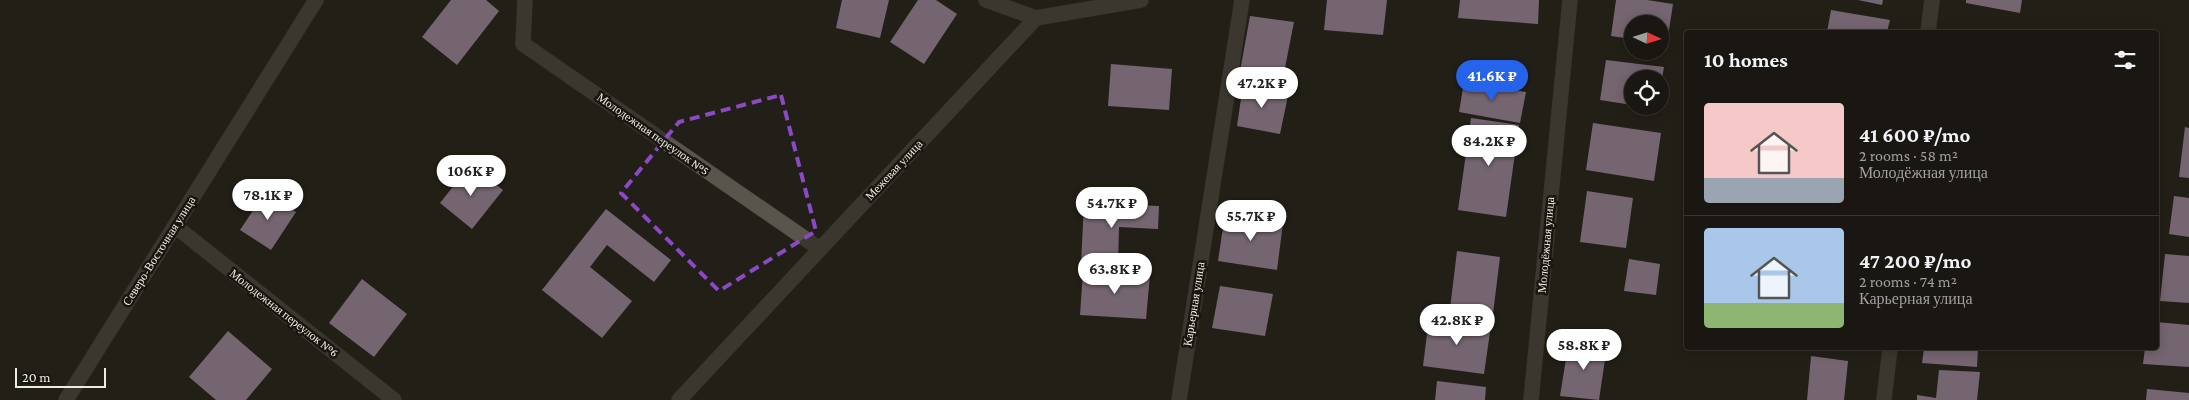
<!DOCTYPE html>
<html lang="en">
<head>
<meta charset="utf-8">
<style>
  body { margin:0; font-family:"Crimson Pro",serif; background:#23201b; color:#f1f3f6; height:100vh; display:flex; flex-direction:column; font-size:19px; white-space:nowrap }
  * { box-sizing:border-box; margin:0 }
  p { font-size:16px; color:#9f9f9f }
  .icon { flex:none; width:28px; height:28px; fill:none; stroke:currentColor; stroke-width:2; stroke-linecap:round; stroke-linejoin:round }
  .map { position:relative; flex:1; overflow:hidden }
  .details { position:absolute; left:1684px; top:30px; width:475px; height:320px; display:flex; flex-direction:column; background:#1a1712; border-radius:5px; box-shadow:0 2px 12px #0003,0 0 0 1px #383632 }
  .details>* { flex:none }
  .needle { width:32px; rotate:94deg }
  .fabs { position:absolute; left:1624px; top:15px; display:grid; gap:10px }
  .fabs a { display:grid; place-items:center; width:45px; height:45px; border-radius:50%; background:#1a1712; box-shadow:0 2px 12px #0003,0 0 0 1px #383632; font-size:25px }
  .scale { position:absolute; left:15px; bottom:12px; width:91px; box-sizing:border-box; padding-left:5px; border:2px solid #edebe6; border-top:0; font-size:14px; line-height:18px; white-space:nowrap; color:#edebe6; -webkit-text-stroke:4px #19150f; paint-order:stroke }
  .price { position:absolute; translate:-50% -42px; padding:0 11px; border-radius:18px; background:#fff; color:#222; font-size:16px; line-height:32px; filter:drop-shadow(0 1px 2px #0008) }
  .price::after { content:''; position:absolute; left:50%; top:30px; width:15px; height:11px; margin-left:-8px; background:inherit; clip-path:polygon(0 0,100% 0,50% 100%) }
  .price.active { background:#2563eb; color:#fff }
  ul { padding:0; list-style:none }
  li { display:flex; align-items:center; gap:15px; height:125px; padding:0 20px }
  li+li { border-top:1px solid #383632 }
  li span { display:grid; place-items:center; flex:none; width:140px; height:100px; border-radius:5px; color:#555 }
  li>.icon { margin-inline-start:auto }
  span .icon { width:60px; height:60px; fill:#fffc; stroke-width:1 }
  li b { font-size:21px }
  h2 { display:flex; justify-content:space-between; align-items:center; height:60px; padding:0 20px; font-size:21px }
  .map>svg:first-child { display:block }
</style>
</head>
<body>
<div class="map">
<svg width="2189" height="400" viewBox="0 0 2189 400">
  <rect width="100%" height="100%" fill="#221f18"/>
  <path fill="#d8bbdb" d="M451,0H486L499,11L457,65L422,37Z
    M842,0H889L880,38L836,28Z
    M918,0H936L957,14L924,64L890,42Z
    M1327,0H1387L1383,35L1324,30Z
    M1460,0H1539L1538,24L1458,18Z
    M1616,0H1647L1673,4L1667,43L1660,42V24H1632V39L1611,36Z
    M1858,0H1883L1882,5Z
    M1966,0H2022L2020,13L1966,3Z
    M1831,10L1890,20L1887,32H1827Z
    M1250,16L1294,22L1282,83L1239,77Z
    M1606,60L1664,67L1661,84L1660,79H1632V105L1600,100Z
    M1111,64L1172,69L1169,110L1108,106Z
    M1464,82L1526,92L1520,123L1459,112Z
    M1243,85L1289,91L1280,134L1237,126Z
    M1471,118L1519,125L1506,217L1458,210Z
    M1593,123L1661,133L1654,181L1586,170Z
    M2185,127L2189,128V178L2179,177Z
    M470,165L503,190L472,229L440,203Z
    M266,191L296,212L271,250L240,230Z
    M1587,191L1633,198L1626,248L1580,242Z
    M2174,196L2189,198V237L2169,234Z
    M1084,203L1159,206L1158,229L1119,227L1118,265L1081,264Z
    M606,209L671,260L654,282L607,245L590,267L632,301L602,338L542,290Z
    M1225,214L1283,223L1277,270L1218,261Z
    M1457,251L1500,257L1492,322L1449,317Z
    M2165,254L2189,256V303L2160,301Z
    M1629,259L1660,264L1656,295L1624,291Z
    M1083,271L1150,275L1146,319L1080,315Z
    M362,279L407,314L374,357L329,323Z
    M1220,286L1273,294L1265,336L1212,328Z
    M1429,318L1491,325L1484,374L1423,366Z
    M2156,322L2189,325V367L2143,364L2145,348H2156Z
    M228,331L272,369L246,400H216L189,377Z
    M1569,340L1607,346L1599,400L1560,396Z
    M1924,348H1978L1977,367L1922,363Z
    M1811,356L1848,361L1844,400H1807Z
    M1939,370L1980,372L1977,400H1917V395L1936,398Z
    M1437,381L1486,387L1485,400H1435Z
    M2147,389L2189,393V400H2146Z"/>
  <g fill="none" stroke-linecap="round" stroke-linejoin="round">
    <defs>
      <path id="minor" d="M525,0L523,44L820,249
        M986,0L1036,18
        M1928,32L1932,0
        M175,226L394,400
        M66,400L316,0
        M679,400L1036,18L1141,0
        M1179,400L1242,0
        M1531,400L1570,0
        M1884,400L1890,348"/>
    </defs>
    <use href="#minor" stroke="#3e3b36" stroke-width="16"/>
    <use href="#minor" stroke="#59554d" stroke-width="15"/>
  </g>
  <path d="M0 0H2189V400H0ZM781,95L816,231L719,291L621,193L679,122Z" fill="#221f18" fill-opacity=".55" fill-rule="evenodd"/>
  <path fill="none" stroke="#8c49c5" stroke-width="4" stroke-dasharray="10 6" stroke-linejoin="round" d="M781,95L816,231L719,291L621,193L679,122Z"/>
  <g text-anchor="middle" stroke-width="5" stroke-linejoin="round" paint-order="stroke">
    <g font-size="12" fill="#edebe6" stroke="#19150f">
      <text transform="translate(653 134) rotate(35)" y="4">Молодежная переулок №5</text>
      <text transform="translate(894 170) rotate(-47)" y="4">Межевая улица</text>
      <text transform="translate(1546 245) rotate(-85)" y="4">Молодёжная улица</text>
      <text transform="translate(159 251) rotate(-58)" y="4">Северо-Восточная улица</text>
      <text transform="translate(1194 304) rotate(-81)" y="4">Карьерная улица</text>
      <text transform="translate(284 313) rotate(38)" y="4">Молодежная переулок №6</text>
    </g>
  </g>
</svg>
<div class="fabs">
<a><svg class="needle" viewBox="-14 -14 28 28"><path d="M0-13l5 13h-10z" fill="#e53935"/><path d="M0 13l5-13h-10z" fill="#9f9f9f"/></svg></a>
<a><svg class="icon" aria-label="locate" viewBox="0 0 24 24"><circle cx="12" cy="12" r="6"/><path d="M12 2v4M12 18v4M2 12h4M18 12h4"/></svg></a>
</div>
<div class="scale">20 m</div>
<b class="price active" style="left:1492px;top:102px">41.6K ₽</b>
<b class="price" style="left:1262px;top:109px">47.2K ₽</b>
<b class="price" style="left:1489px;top:167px">84.2K ₽</b>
<b class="price" style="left:471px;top:197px">106K ₽</b>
<b class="price" style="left:268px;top:221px">78.1K ₽</b>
<b class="price" style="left:1112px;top:229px">54.7K ₽</b>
<b class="price" style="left:1251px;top:242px">55.7K ₽</b>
<b class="price" style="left:1115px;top:295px">63.8K ₽</b>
<b class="price" style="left:1457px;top:346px">42.8K ₽</b>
<b class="price" style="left:1584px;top:371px">58.8K ₽</b>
<section class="details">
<h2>10 homes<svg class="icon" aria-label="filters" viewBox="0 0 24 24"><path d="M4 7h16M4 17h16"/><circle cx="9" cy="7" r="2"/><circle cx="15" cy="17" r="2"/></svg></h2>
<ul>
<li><span style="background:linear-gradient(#f6c9c9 75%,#9aa5b1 0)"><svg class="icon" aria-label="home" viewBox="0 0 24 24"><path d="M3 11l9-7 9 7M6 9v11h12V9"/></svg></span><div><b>41 600 ₽/mo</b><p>2 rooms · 58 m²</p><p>Молодёжная улица</p></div></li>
<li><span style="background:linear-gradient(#a9c7e8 75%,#8fb573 0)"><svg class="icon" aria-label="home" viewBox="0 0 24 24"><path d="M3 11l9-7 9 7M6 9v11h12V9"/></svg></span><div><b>47 200 ₽/mo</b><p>2 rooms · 74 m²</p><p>Карьерная улица</p></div></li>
</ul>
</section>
</div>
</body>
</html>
